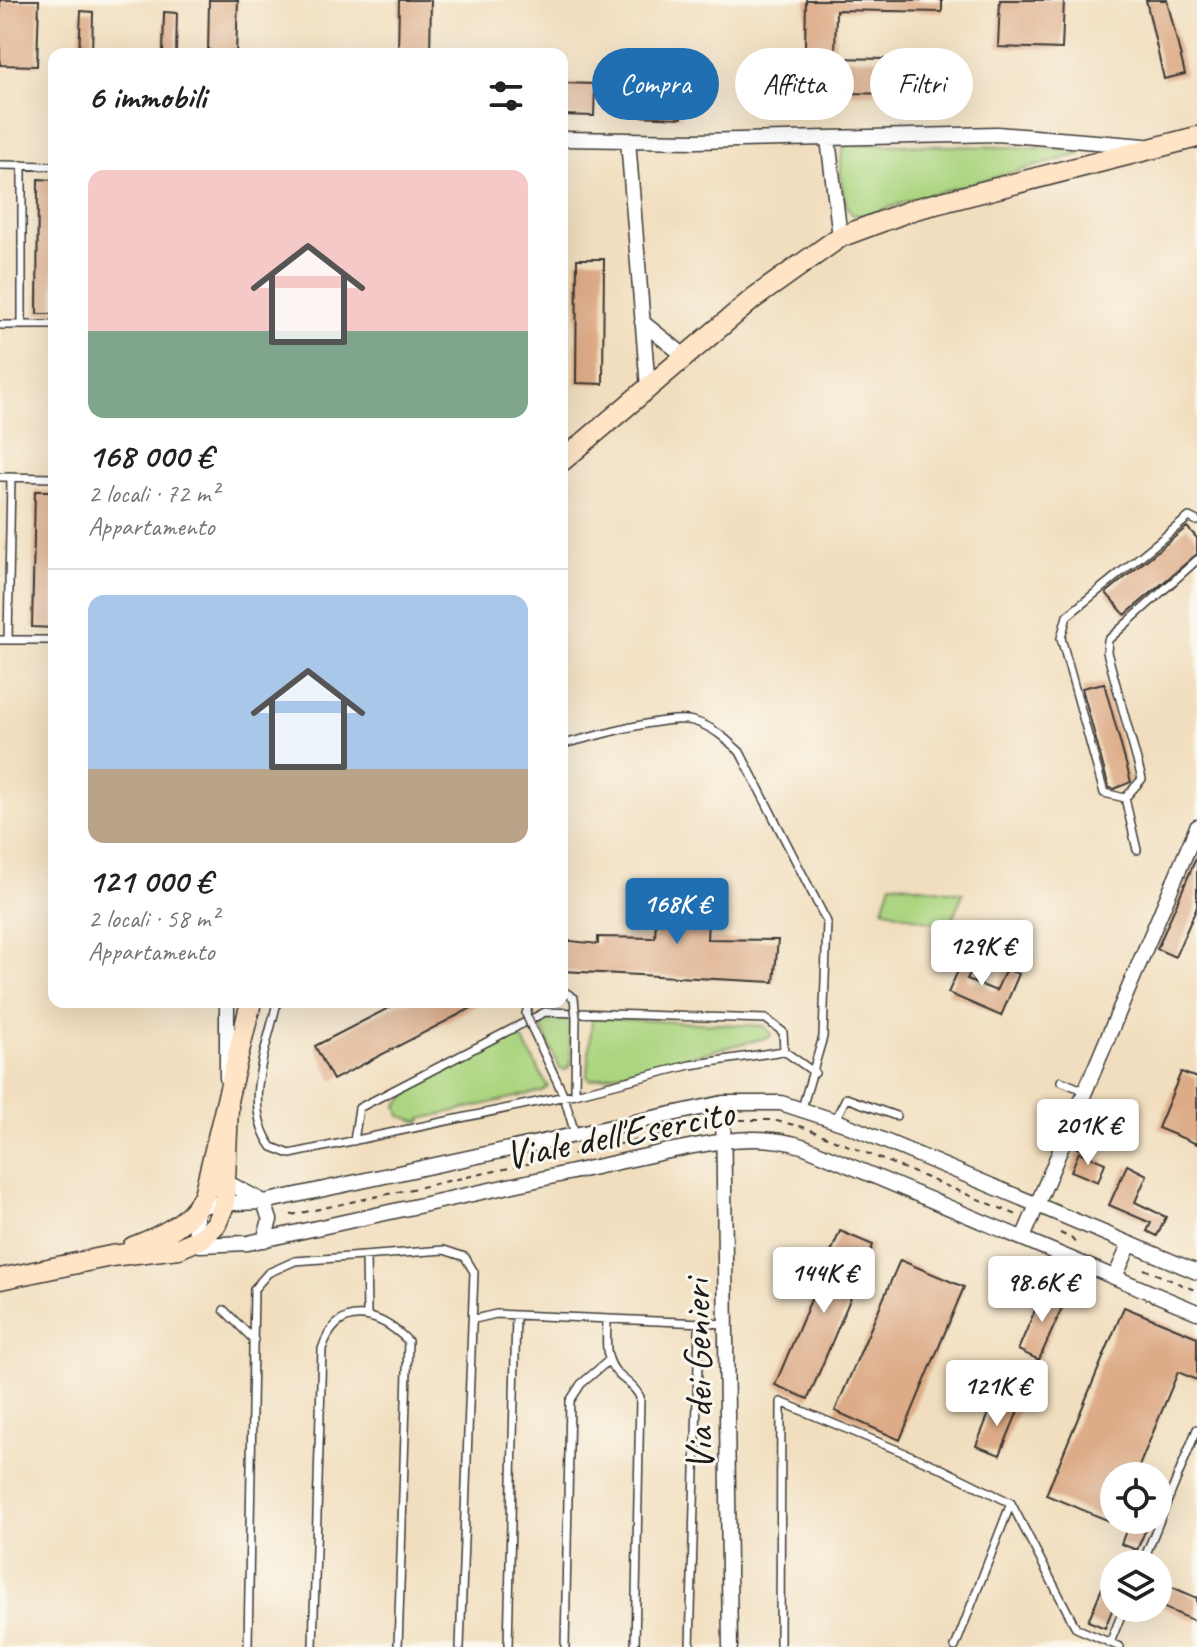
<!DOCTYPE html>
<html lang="it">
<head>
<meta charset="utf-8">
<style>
  body { margin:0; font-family:Caveat,sans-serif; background:#f2f2f2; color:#222; height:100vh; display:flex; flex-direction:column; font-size:30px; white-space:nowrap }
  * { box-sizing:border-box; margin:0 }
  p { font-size:26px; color:#767676 }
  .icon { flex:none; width:44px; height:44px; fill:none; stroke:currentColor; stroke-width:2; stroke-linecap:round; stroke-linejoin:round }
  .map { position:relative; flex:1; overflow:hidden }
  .panel { position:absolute; left:48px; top:48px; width:520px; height:960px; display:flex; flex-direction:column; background:#fff; border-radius:16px; box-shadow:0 8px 32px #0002 }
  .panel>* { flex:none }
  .guide { position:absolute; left:592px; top:48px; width:484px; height:72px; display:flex; gap:16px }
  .controls { position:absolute; left:1100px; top:1462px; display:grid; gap:16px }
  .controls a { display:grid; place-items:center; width:72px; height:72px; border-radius:50%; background:#fff; box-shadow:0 8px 32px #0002; font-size:40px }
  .price { position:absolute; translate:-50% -68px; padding:0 18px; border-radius:8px; background:#fff; color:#222; font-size:26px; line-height:52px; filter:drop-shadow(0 2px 4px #0008) }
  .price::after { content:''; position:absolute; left:50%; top:48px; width:24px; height:18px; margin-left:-12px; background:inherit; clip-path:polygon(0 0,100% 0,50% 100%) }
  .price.active { background:#1f6fb2; color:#fff }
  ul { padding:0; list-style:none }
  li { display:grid; align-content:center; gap:16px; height:424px; padding:0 40px }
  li+li { border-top:2px solid #e0e0e0 }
  li span { display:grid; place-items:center; height:248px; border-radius:16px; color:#555 }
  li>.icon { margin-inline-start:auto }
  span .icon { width:144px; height:144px; fill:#fffc; stroke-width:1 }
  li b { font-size:34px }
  h2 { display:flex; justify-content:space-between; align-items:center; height:96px; padding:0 40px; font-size:34px }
  .tag { padding:0 28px; border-radius:36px; background:#fff; box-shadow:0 8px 32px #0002; font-size:28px; line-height:72px }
  .tag.active { background:#1f6fb2; color:#fff }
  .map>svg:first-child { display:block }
</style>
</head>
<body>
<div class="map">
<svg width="1197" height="1647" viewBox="0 0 1197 1647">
  <rect width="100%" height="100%" fill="#fbf7ec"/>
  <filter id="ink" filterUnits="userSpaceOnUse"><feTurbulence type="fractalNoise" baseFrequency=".0125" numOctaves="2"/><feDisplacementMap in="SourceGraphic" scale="16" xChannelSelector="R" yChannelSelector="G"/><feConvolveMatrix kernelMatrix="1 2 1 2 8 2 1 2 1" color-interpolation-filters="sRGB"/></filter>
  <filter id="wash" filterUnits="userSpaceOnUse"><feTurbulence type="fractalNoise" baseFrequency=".006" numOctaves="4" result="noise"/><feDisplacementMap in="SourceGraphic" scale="32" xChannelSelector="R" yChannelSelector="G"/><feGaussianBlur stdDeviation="1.8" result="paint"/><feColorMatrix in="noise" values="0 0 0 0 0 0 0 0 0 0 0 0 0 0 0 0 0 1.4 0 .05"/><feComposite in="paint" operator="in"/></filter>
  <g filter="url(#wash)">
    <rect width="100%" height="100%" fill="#f1debe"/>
    <path fill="#abd580" stroke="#64784e" stroke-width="2" d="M852,144L1047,148L1079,150L1081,154L910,200L869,215H853C841,204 837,159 845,145Z
      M891,883H894L963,893L949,927L883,909Z
      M558,1018L570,1019L571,1065L565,1070L560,1069L540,1023Z
      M592,1018L764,1026L771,1033L770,1037L590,1080L587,1076Z
      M519,1033L548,1087L542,1091L421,1119V1122L400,1116L397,1105L416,1086Z"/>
    <g id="blocks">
      <path fill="#ddab87" d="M0,0H39L37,66L0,65Z
        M209,0H238L236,54H208Z
        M399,0H431L430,54H398Z
        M806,0H942V12L836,10L835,58L939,60L938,95L804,92Z
        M1000,0H1064L1062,49L998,47Z
        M1146,0H1167L1185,74L1164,79Z
        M81,11L93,12L92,54H79Z
        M164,12L177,13L176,54H163Z
        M562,83L595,84L594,116L562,115Z
        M636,87L683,89L682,118L635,116Z
        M38,179L54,180V314H37Z
        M577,259H604L603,384L576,383Z
        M35,491H54V628L32,627Z
        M1187,527L1197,538V554L1125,615L1106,593Z
        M1104,683L1131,782L1114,789L1109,788L1082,688Z
        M1197,856V907L1175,957L1157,949Z
        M658,884L710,886L707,939L778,940L774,982L562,971V940L598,944V937L655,938Z
        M966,953L977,958L967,979L996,991L1006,969L1019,974L1001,1016L948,993Z
        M400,1002H483L333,1080L315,1046Z
        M1181,1072L1197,1078V1144L1158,1128Z
        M1090,1115L1100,1120L1087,1152L1077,1148Z
        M1079,1152L1105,1163L1098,1182L1071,1171Z
        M1127,1165L1147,1175L1135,1202L1166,1217L1157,1236L1147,1231L1151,1223L1109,1205Z
        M840,1231L873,1245L808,1399L775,1385Z
        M900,1260L964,1287L900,1440L835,1411Z
        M1044,1289L1066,1299L1039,1360L1018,1350Z
        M1124,1307L1197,1337V1380L1178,1372L1135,1476H1114V1520H1150L1137,1550L1121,1544L1127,1528L1046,1495Z
        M994,1401L1018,1411L1000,1455L976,1446Z
        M1114,1560V1605L1105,1628L1088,1621Z
        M1163,1583L1197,1598V1622L1158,1605Z"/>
    </g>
  </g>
  <g filter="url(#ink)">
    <use href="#blocks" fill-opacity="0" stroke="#3c3934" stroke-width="2"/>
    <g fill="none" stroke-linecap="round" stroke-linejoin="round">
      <defs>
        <path id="lane" d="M0,165L54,166
          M22,165V325
          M0,325H54
          M0,477L54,478
          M0,640H54
          M8,640L11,477
          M562,744C591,738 667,714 693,721C712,726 726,739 740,752L827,922L823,1037L802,1108
          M1125,798L1104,793L1061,638L1067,616L1189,517L1197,521
          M1137,850L1125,798L1142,779L1107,652L1108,640L1197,560
          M277,1002C267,1049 241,1105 272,1147L290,1154L575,1094L690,1065L784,1051L815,1073
          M532,1028L564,1096L575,1134
          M1061,1081L1085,1091
          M575,1094L576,1018
          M835,1120L846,1098L896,1116
          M354,1141L359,1108L545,1012L766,1019L783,1032L784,1051
          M366,1256L367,1313
          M224,1310L254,1340
          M475,1319L496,1314L727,1324
          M607,1319C607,1339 603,1359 618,1374C627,1383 634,1385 640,1397L635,1647
          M1142,1564L1197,1429
          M1110,1643L1124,1608
          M248,1647L254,1289L268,1273L295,1261L444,1250L465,1257L474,1272L460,1647
          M313,1647L322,1349C338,1300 379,1312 408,1341L398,1647
          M508,1647L516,1315
          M565,1647L570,1401L581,1384L608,1361
          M690,1647L699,1330L707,1324
          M780,1647L781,1402L934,1465L1011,1503L1076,1628L1120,1647
          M955,1647L1011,1503"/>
        <path id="street" d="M562,139L696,141L997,134L1145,146
          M828,139L840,237
          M628,140L648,388
          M642,322L686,357
          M227,1002V1078
          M723,1103L730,1647
          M226,1182L264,1202
          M1023,1238L1197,827
          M264,1240L270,1220L264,1202
          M1197,1272L842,1123L781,1103H723L264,1202L209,1204L197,1209L195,1242L200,1245L248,1243L655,1154C705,1144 755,1130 805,1147L1197,1312
          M1115,1277L1130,1244"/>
        <path id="secondary" d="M562,461L754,298L840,237L915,209L1197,137
          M133,1247C162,1236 190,1223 204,1195L251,1002
          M0,1279L111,1256L179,1248L202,1238L216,1224L224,1205L228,1106"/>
      </defs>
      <use href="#lane" stroke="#3c3934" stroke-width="10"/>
      <use href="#street" stroke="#3c3934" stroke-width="17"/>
      <use href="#secondary" stroke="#3c3934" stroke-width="23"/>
      <path stroke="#3c3934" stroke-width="2" stroke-dasharray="6 6" stroke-linecap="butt" d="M740,1120H772L803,1127L1017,1215
        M291,1215L708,1125
        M1060,1233L1071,1238L1078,1246
        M1144,1269L1197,1291"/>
      <use href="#lane" stroke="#fff" stroke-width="7"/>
      <use href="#street" stroke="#fff" stroke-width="14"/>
      <use href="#secondary" stroke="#ffe4c6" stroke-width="20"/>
      <defs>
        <path id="lane-bridge" d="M562,990L574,998L576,1018
          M529,1002L526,1014L532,1028"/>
      </defs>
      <use href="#lane-bridge" stroke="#3c3934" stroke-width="10" stroke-linecap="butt"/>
      <use href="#lane-bridge" stroke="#fff" stroke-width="7"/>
    </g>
  </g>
  <g text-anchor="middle" stroke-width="6" stroke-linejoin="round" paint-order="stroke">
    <g font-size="40" fill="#1c1c1c" stroke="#fbf7ec">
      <text transform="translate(619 1133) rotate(-11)" y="14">Viale dell'Esercito</text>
      <text transform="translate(697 1375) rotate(-91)" y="14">Via dei Genieri</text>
    </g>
  </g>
</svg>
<div class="controls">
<a><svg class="icon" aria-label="locate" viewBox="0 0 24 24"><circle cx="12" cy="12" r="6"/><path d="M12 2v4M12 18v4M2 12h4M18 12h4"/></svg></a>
<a><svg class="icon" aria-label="layers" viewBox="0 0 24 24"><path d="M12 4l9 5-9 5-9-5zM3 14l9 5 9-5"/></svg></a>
</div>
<b class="price active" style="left:677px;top:946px">168K €</b>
<b class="price" style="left:982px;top:988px">129K €</b>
<b class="price" style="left:1088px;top:1167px">201K €</b>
<b class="price" style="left:824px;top:1315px">144K €</b>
<b class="price" style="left:1042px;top:1324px">98.6K €</b>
<b class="price" style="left:997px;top:1428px">121K €</b>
<div class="guide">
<a class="tag active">Compra</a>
<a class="tag">Affitta</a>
<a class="tag">Filtri</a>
</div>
<section class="panel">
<h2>6 immobili<svg class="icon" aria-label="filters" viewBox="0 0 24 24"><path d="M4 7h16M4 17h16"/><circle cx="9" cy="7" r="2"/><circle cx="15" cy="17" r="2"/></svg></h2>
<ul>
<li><span style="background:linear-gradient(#f6c9c9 65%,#7fa58c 0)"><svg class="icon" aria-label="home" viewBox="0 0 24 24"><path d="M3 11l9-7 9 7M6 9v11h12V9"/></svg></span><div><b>168 000 €</b><p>2 locali · 72 m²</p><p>Appartamento</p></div></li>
<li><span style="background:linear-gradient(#a9c7e8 70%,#b9a48a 0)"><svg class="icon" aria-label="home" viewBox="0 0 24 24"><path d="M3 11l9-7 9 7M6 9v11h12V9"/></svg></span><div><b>121 000 €</b><p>2 locali · 58 m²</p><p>Appartamento</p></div></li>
</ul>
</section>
</div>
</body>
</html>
